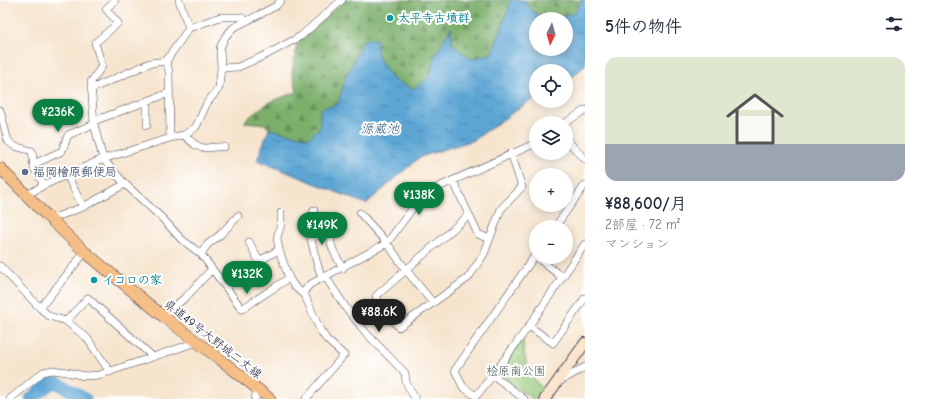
<!DOCTYPE html>
<html lang="ja">
<head>
<meta charset="utf-8">
<style>
  body { margin:0; font-family:"Comic Neue","Klee One",sans-serif; background:#f6f6f7; color:#1f2937; height:100vh; display:flex; flex-direction:column; font-size:15px; white-space:nowrap }
  * { box-sizing:border-box; margin:0 }
  p { font-size:13px; color:#747a83 }
  .icon { flex:none; width:22px; height:22px; fill:none; stroke:currentColor; stroke-width:2; stroke-linecap:round; stroke-linejoin:round }
  .map { position:relative; flex:1; overflow:hidden }
  .sheet { display:flex; flex-direction:column; background:#fff; width:340px }
  .sheet>* { flex:none }
  .needle { width:26px; rotate:185deg }
  .controls { position:absolute; left:529px; top:12px; display:grid; gap:8px }
  .controls a { display:grid; place-items:center; width:44px; height:44px; border-radius:50%; background:#fff; box-shadow:0 2px 10px #0003; font-size:20px }
  .price { position:absolute; translate:-50% -34px; padding:0 9px; border-radius:14px; background:#0b8043; color:#fff; font-size:13px; line-height:26px; filter:drop-shadow(0 1px 2px #0008) }
  .price::after { content:''; position:absolute; left:50%; top:24px; width:12px; height:9px; margin-left:-6px; background:inherit; clip-path:polygon(0 0,100% 0,50% 100%) }
  .price.active { background:#222; color:#fff }
  ul { padding:0; list-style:none }
  li { display:grid; align-content:center; gap:8px; height:212px; padding:0 20px }
  li+li { border-top:1px solid #e0e1e3 }
  li span { display:grid; place-items:center; height:124px; border-radius:12px; color:#555 }
  li>.icon { margin-inline-start:auto }
  span .icon { width:72px; height:72px; fill:#fffc; stroke-width:1 }
  li b { font-size:17px }
  h2 { display:flex; justify-content:space-between; align-items:center; height:48px; padding:0 20px; font-size:17px }
  main { display:flex; flex:1; min-height:0 }
  .map>svg:first-child { display:block }
</style>
</head>
<body>
<main>
<div class="map">
<svg width="585" height="399" viewBox="0 0 585 399">
  <defs>
    <pattern id="forest-firs" width="22" height="20" patternUnits="userSpaceOnUse"><rect width="22" height="20" fill="#7baf6b"/><path d="M5 1l3.5 6h-7zM16 11l3.5 6h-7z" fill="#648e59"/></pattern>
    <pattern id="park-dots" width="8" height="8" patternUnits="userSpaceOnUse"><rect width="8" height="8" fill="#9acb7b"/><path d="M2 2h.1M6 6h.1" fill="none" stroke="#84ae6b" stroke-width="1.8" stroke-linecap="round"/></pattern>
    <pattern id="water-ripples" width="26" height="14" patternUnits="userSpaceOnUse"><rect width="26" height="14" fill="#5da6d4"/><path d="M2 4q2-2 4 0t4 0M15 11q2-2 4 0t4 0" fill="none" stroke="#4c87ad"/></pattern>
  </defs>
  <rect width="100%" height="100%" fill="#fff"/>
  <filter id="ink" filterUnits="userSpaceOnUse"><feTurbulence type="fractalNoise" baseFrequency=".025" numOctaves="2"/><feDisplacementMap in="SourceGraphic" scale="8" xChannelSelector="R" yChannelSelector="G"/><feConvolveMatrix kernelMatrix="1 2 1 2 8 2 1 2 1" color-interpolation-filters="sRGB"/></filter>
  <filter id="wash" filterUnits="userSpaceOnUse"><feTurbulence type="fractalNoise" baseFrequency=".012" numOctaves="4" result="noise"/><feDisplacementMap in="SourceGraphic" scale="16" xChannelSelector="R" yChannelSelector="G"/><feGaussianBlur stdDeviation="0.9" result="paint"/><feColorMatrix in="noise" values="0 0 0 0 0 0 0 0 0 0 0 0 0 0 0 0 0 1.4 0 .05"/><feComposite in="paint" operator="in"/></filter>
  <g filter="url(#wash)">
    <rect width="100%" height="100%" fill="#f6e4cd"/>
    <path fill="url(#forest-firs)" stroke="#4e6853" d="M345,0H585L574,18L540,19L528,13L496,57L433,83L412,96L346,95L324,129L308,144L275,136L265,124L244,122C263,104 272,100 297,92L292,72L297,43Z"/>
    <path fill="url(#park-dots)" stroke="#5e765b" d="M523,338C523,352 526,367 534,379C536,383 542,387 545,390L539,399H533L497,374Z"/>
    <path fill="url(#water-ripples)" stroke="#406488" d="M511,0H524L533,12L548,19H536V49H566V19H554L575,13L582,0H585V65L566,83V71H536V99L528,102L474,140L420,157L366,204L257,160L269,129L309,138L320,127V109L338,104L346,77L363,40L376,39L378,57L392,79L413,89L429,78L434,58L451,27L452,44L471,59L491,54L498,39Z"/>
    <g fill="none" stroke-linecap="round" stroke-linejoin="round">
      <path stroke="#5da6d4" stroke-width="13" d="M31,399L51,383H58L85,399"/>
    </g>
  </g>
  <g filter="url(#ink)">
    <g fill="none" stroke-linecap="round" stroke-linejoin="round">
      <defs>
        <path id="street" d="M115,0L106,9L118,23L95,43L102,66L91,82L94,124L103,159L125,184L163,219L181,239L201,254L242,309L289,278
          M179,0L189,28
          M221,68L238,67L266,55L301,36L342,0
          M91,89L150,63L166,61
          M147,101V125
          M0,110L8,141L14,146L32,151L34,168L44,185L27,195
          M94,121L169,93
          M565,123L585,110
          M184,135C190,140 196,148 205,148C212,148 217,146 224,147
          M170,138L169,71L166,61L189,28L220,17H241L247,21
          M566,138L574,148L585,159
          M34,164L62,151L68,135L94,124
          M67,175L83,207
          M453,180L469,215L406,270L376,296L385,314L399,327L468,278L484,254L501,209L522,187L511,153
          M44,185L103,159L170,138L184,135L196,127L207,103L219,88L221,68L220,48L225,37L233,28L276,6L281,0
          M314,210L309,231L316,260L322,278
          M281,213V224L277,238L279,250L289,278L294,286L305,296L320,330L327,340L344,355L306,399
          M360,213L387,243L406,270L433,303
          M469,215L478,234L489,239
          M51,219L83,207L125,184
          M335,221C327,245 331,247 343,268
          M555,227L585,185
          M249,242L259,261L279,250
          M201,254L207,245L221,234L238,216
          M535,256L562,277
          M0,266L40,308L85,252
          M325,276L346,308L367,334L405,373L406,382L415,399
          M303,293L309,285L387,243L423,194L536,143
          M40,308L49,316L66,321L87,338L110,372
          M164,317L172,308L186,297L212,269
          M66,321L88,298L153,357
          M529,326L585,244
          M493,375L529,326L553,343L585,298
          M557,383L585,367
          M10,399L43,372L53,370L67,372L85,376L99,375L197,342
          M255,399L257,389
          M524,399L493,375L476,396L463,387L455,370L536,254"/>
        <path id="secondary" d="M545,399L585,343"/>
        <path id="primary" d="M0,168L45,214L85,252L164,317L221,360L270,399"/>
      </defs>
      <use href="#street" stroke="#423f51" stroke-width="8"/>
      <use href="#secondary" stroke="#423f51" stroke-width="12"/>
      <use href="#primary" stroke="#423f51" stroke-width="12"/>
      <use href="#street" stroke="#fff" stroke-width="7"/>
      <use href="#secondary" stroke="#fbe5cf" stroke-width="10"/>
      <use href="#primary" stroke="#f6be87" stroke-width="11"/>
    </g>
  </g>
  <g fill="#0f9aa8" stroke="#fff" stroke-width="1.5">
    <circle cx="390" cy="18" r="4"/>
    <circle cx="94" cy="280" r="4"/>
  </g>
  <circle fill="#5c6f8a" stroke="#fff" stroke-width="1.5" cx="25" cy="172" r="4"/>
  <g text-anchor="middle" stroke-width="4" stroke-linejoin="round" paint-order="stroke">
    <g font-size="12" font-weight="bold" fill="#0d838f" stroke="#fff" text-anchor="start">
      <text x="398" y="22">太平寺古墳群</text>
      <text x="102" y="284">イコロの家</text>
    </g>
    <g font-size="12" font-weight="bold" fill="#4e5e75" stroke="#fff" text-anchor="start">
      <text x="33" y="176">福岡檜原郵便局</text>
    </g>
    <g font-size="12" fill="#22223b" stroke="#fff">
      <text transform="translate(213 339) rotate(38)" y="4">県道49号大野城二丈線</text>
    </g>
    <g font-size="12" fill="#4c5d51" stroke="#fff">
      <text x="516" y="375">桧原南公園</text>
    </g>
    <g font-size="13" font-style="italic" fill="#3d5d80" stroke="#fff">
      <text x="380" y="133">源蔵池</text>
    </g>
  </g>
</svg>
<div class="controls">
<a><svg class="needle" viewBox="-14 -14 28 28"><path d="M0-13l5 13h-10z" fill="#e53935"/><path d="M0 13l5-13h-10z" fill="#747a83"/></svg></a>
<a><svg class="icon" aria-label="locate" viewBox="0 0 24 24"><circle cx="12" cy="12" r="6"/><path d="M12 2v4M12 18v4M2 12h4M18 12h4"/></svg></a>
<a><svg class="icon" aria-label="layers" viewBox="0 0 24 24"><path d="M12 4l9 5-9 5-9-5zM3 14l9 5 9-5"/></svg></a>
<a>+</a>
<a>−</a>
</div>
<b class="price" style="left:58px;top:133px">¥236K</b>
<b class="price" style="left:419px;top:216px">¥138K</b>
<b class="price" style="left:322px;top:246px">¥149K</b>
<b class="price" style="left:247px;top:295px">¥132K</b>
<b class="price active" style="left:379px;top:333px">¥88.6K</b>
</div>
<section class="sheet">
<h2>5件の物件<svg class="icon" aria-label="filters" viewBox="0 0 24 24"><path d="M4 7h16M4 17h16"/><circle cx="9" cy="7" r="2"/><circle cx="15" cy="17" r="2"/></svg></h2>
<ul>
<li><span style="background:linear-gradient(#dfe7d0 70%,#9aa5b1 0)"><svg class="icon" aria-label="home" viewBox="0 0 24 24"><path d="M3 11l9-7 9 7M6 9v11h12V9"/></svg></span><div><b>¥88,600/月</b><p>2部屋 · 72 m²</p><p>マンション</p></div></li>
</ul>
</section>
</main>
</body>
</html>
